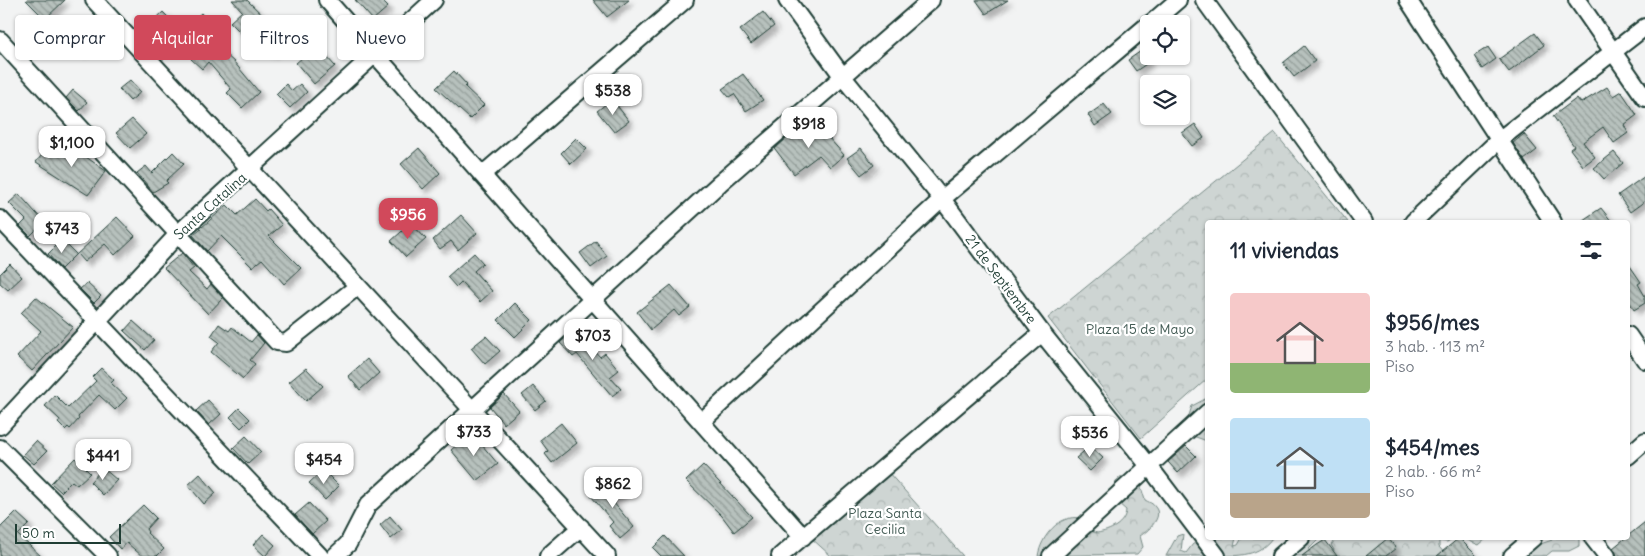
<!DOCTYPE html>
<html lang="es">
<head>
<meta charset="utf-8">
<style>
  body { margin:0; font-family:Delius,sans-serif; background:#f6f6f7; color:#1f2937; height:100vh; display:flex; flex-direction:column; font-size:19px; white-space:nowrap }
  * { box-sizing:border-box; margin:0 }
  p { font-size:16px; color:#747a83 }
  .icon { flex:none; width:28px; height:28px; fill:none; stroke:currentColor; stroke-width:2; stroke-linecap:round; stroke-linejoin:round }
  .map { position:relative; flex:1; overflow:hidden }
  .drawer { position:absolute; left:1205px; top:220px; width:425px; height:320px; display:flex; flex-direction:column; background:#fff; border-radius:5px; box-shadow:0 1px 4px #0004 }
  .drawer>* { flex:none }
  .top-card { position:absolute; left:15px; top:15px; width:475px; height:45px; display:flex; gap:10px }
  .buttons { position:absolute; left:1140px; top:15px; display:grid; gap:10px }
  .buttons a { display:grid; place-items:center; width:50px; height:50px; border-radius:5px; background:#fff; box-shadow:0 1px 4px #0004; font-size:25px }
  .scale { position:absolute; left:15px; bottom:12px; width:106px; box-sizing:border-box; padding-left:5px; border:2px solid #1f3d34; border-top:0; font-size:14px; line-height:18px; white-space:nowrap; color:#1f3d34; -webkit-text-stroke:4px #fff; paint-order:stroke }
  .price { position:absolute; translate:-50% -42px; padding:0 11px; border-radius:10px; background:#fff; color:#222; font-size:16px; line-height:32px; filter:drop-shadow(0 1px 2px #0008) }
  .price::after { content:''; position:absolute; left:50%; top:30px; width:15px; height:11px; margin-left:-8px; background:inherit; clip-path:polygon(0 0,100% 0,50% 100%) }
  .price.current { background:#d1495b; color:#fff }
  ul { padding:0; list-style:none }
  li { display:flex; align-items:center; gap:15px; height:125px; padding:0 25px }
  li span { display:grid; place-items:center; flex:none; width:140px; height:100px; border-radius:5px; color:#555 }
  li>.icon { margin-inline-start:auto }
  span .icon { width:60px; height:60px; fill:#fffc; stroke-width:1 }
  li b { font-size:21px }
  h2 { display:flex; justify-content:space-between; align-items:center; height:60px; padding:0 25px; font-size:21px }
  .chip { padding:0 18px; border-radius:5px; background:#fff; box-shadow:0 1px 4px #0004; font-size:18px; line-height:45px }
  .chip.current { background:#d1495b; color:#fff }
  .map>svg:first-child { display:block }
</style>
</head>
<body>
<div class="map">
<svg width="1645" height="556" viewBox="0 0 1645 556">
  <defs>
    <pattern id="forest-crowns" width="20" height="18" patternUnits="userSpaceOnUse" patternTransform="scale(1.25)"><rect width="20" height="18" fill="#ced5d3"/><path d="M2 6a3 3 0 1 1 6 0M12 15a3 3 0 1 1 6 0" fill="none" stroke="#b0b8b6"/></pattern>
    <pattern id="building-back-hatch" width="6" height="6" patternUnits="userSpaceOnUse" patternTransform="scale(1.25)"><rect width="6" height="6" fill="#b7c1bd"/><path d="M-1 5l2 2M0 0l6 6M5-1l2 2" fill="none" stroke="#949e9a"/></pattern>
    <filter id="shadow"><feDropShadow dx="4.5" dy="4.5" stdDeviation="2.5" flood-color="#0004"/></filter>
  </defs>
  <rect width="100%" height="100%" fill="#f2f3f3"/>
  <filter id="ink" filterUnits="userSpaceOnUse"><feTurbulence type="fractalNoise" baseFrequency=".02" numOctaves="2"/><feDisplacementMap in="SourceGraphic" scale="10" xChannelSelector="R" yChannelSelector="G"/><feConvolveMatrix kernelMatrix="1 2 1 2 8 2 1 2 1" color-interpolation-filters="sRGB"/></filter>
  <g filter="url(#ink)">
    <path fill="url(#forest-crowns)" stroke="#768984" d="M1275,133L1348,222H1208L1207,379L1141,438L1048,318Z
      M1207,398V441L1193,436L1185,428L1192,406Z
      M887,471L963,556H831L810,537Z
      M1131,476L1140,484L1145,500C1148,502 1153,503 1155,507C1164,517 1148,531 1140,536L1143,547L1137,554L1038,556C1041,537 1059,514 1080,518L1091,531L1097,533C1110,531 1125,524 1126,510L1111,497L1109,491L1120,477Z
      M1183,534L1181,551L1186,553L1193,544L1198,543L1208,556H1166L1177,536Z
      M1213,538H1236L1234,546L1238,545L1242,538H1272C1259,556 1240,556 1216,556Z
      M1308,538H1320L1309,549V556H1286Z
      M1337,538H1454L1447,542L1439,541V547L1447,556H1332L1334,550L1331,545Z
      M1462,538H1487L1479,545Z
      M1551,538H1579V546L1569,551H1552L1546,556H1506L1552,540Z"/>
    <path fill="url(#building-back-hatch)" stroke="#1f3d34" filter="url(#shadow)" d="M26,0H65L45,19Z
      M232,0H247L286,38L270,53L247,30L242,34L230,22L242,11Z
      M355,0H381L388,7L373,20Z
      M593,0H629L607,17Z
      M976,0H1008L986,14Z
      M163,12L171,20L156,34L148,26Z
      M763,12L774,26L751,44L740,30Z
      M201,13L216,29L206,37L234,62L259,92L242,108L227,93L231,89L208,62L202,69L191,59L197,52L179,33Z
      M85,22L98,36L81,52L67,37Z
      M298,32L314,48L317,46L335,66L314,84L296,63L303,57L288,41Z
      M1535,33L1544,45L1509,72L1499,59Z
      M1304,46L1315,61L1294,77L1283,63Z
      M1488,47L1496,59L1482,69L1474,56Z
      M1141,51L1149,62L1136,71L1128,60Z
      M454,71L467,85L465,87L484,105L470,119L436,88Z
      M743,74L763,100L746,111L734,94L729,97L722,89Z
      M130,80L141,92L130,101L119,89Z
      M286,84L292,91L300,84L307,92L290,108L276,94Z
      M1607,87L1613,96L1621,91L1637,115L1624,125L1628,133L1614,143L1603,127L1583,142L1595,157L1583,166L1570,149L1574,146L1553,116L1577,98L1581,103Z
      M73,90L87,102L79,111L66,98Z
      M612,99L629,121L614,132L597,111Z
      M1104,104L1112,114L1095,126L1088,115Z
      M132,119L146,134L130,148L116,133Z
      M814,121L844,155L830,167L819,155L794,174L775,149L789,136L791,140Z
      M1195,124L1204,138L1192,146L1182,133Z
      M1524,134L1537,150L1524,160L1513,143Z
      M576,138L587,149L571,164L561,153Z
      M52,143L63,152L69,145L106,171L88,195L36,162Z
      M419,148L440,173L423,189L401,164Z
      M861,148L874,165L861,175L847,158Z
      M173,152L184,164L166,181L168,183L153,192L137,173L146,166L152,173Z
      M1614,152L1623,163L1604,179L1594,168Z
      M1645,176V201L1630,212L1618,195Z
      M19,194L44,222L30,236L20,226L26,220L9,203Z
      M255,199L266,211L268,209L282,225L269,236L301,268L284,284L262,259L252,267L221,236L207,251L193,235L227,205L237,215Z
      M1601,208L1612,222H1580Z
      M461,215L477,233L458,250L451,241L440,249L433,240Z
      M117,217L135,236L115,255L105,244L84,262L77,254Z
      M411,223L426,239L406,257L391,241Z
      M62,240L76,254L61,269L48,254Z
      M596,241L607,256L591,268L580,253Z
      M182,253L194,268L189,272L207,289L211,284L223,298L208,314L164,268Z
      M474,253L483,263L474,271L492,291L480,302L461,282L456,287L447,277Z
      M1628,263L1641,282L1638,284L1645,296V303L1634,310L1628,300Z
      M10,264L22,277L8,290L0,283V274Z
      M87,283L101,296L94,303L80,289Z
      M671,285L690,307L679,316L674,310L651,330L637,312Z
      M36,297L73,327L32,371L17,357L41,331L21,313Z
      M515,303L532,320L515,337L498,320Z
      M133,321L154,340L145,350L124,331Z
      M219,324L229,331L232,327L251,342L257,335L264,343L250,360L255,364L243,379L211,352L219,342L211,336Z
      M575,329L600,357L605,353L619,370L610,377L621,389L612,396L577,354L573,357L560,343Z
      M486,336L500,351L485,364L471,348Z
      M367,359L379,373L360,390L348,376Z
      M101,368L114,380L111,383L127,398L115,410L99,395L78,417L79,419L70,429L68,427L65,430L58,423L60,420L45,406L55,395L68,408L96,381L92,377Z
      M306,368L323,386L306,401L289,382Z
      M533,386L546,401L535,410L522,395Z
      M504,394L519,411L504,424L490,407Z
      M208,400L221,414L209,425L196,411Z
      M239,408L250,419L241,428L230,417Z
      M561,423L577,443L552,463L545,454L548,451L540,440Z
      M471,432L498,464L477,481L451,450Z
      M246,436L261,452L248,464L233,448Z
      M36,441L47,451L34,464L23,455Z
      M1090,446L1103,458L1090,471L1076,458Z
      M1186,446L1196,456L1178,473L1168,462Z
      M75,458L90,473L77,485L72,481L61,492L51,483Z
      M703,465L752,517L734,532L722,516L686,481Z
      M103,468L117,480L103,495L90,482Z
      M323,470L339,486L325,500L309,483Z
      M200,474L216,493L204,504L188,485Z
      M610,481L622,495L613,502L634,527L620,539L609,526L613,522L591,496Z
      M309,503L326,521L312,534L295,515Z
      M143,505L156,518L146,529L148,532L147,533L164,549L157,556H142L127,543L120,549L109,537Z
      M16,512L29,524L18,535L41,556H0V528Z
      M390,516L402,530L391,539L380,525Z
      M1645,522V556H1617L1613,548Z
      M263,534L275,545L265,556L253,545Z
      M665,536L684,556H661L653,548Z
      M1388,538L1396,548L1386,556H1366Z
      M1459,538L1477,556H1437Z
      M1325,540L1337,556H1302L1317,545Z"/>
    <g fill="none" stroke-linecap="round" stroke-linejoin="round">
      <defs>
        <path id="minor" d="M94,0L607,556
          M327,0L803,537
          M787,0L843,77L942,199L1042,333L1149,466L1217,556
          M1204,0L1364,222
          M1408,0L1553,222
          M1577,0L1645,98
          M1150,24L1178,0
          M0,40L277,342L286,343L358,286
          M482,175L685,0
          M0,219L320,556
          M1413,222L1499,140L1645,27
          M1628,335L1645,360
          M701,422L942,199L1149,24
          M0,426L179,233L434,0
          M0,448L108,556
          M1628,456L1645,441
          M1593,538L1607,556
          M335,556L348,544L368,505L720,183L931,0
          M548,556L581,527
          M780,556L1042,333
          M1051,556L1208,412
          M1280,556L1301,538
          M1512,556L1533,538"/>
      </defs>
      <use href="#minor" stroke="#1f3d34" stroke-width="20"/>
      <use href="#minor" stroke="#fff" stroke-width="16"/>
    </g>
  </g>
  <g text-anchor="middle" stroke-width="4.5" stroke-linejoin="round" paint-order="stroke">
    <g font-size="14" fill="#1f3d34" stroke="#fff">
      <text transform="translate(210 206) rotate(-42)" y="5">Santa Catalina</text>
      <text transform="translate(1001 279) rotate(53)" y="5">21 de Septiembre</text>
    </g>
    <g font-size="14" fill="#425b54" stroke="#fff">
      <text x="1140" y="334">Plaza 15 de Mayo</text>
      <text x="885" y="518">Plaza Santa<tspan x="885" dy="16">Cecilia</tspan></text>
    </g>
  </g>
</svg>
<div class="buttons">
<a><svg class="icon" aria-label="locate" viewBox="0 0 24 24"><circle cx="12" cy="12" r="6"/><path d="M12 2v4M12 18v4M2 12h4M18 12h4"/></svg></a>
<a><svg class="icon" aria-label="layers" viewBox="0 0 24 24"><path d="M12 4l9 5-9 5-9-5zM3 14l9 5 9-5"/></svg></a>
</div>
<div class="scale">50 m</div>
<b class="price" style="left:613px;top:116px">$538</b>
<b class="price" style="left:809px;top:149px">$918</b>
<b class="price" style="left:72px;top:168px">$1,100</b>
<b class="price current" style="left:408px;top:240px">$956</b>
<b class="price" style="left:62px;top:254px">$743</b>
<b class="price" style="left:593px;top:361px">$703</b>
<b class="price" style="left:474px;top:457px">$733</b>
<b class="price" style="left:1090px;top:458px">$536</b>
<b class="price" style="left:103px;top:481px">$441</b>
<b class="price" style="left:324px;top:485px">$454</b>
<b class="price" style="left:613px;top:509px">$862</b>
<div class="top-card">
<a class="chip">Comprar</a>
<a class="chip current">Alquilar</a>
<a class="chip">Filtros</a>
<a class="chip">Nuevo</a>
</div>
<section class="drawer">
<h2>11 viviendas<svg class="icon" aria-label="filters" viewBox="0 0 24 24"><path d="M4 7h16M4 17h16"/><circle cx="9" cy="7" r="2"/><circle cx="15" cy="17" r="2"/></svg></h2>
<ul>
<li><span style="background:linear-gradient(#f6c9c9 70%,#8fb573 0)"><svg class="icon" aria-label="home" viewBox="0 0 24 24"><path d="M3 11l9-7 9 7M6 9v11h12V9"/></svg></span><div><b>$956/mes</b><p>3 hab. · 113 m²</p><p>Piso</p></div></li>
<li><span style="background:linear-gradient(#bfe0f5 75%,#b9a48a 0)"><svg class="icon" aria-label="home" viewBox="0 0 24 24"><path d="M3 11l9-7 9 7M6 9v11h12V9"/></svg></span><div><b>$454/mes</b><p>2 hab. · 66 m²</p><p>Piso</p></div></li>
</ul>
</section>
</div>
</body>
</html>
